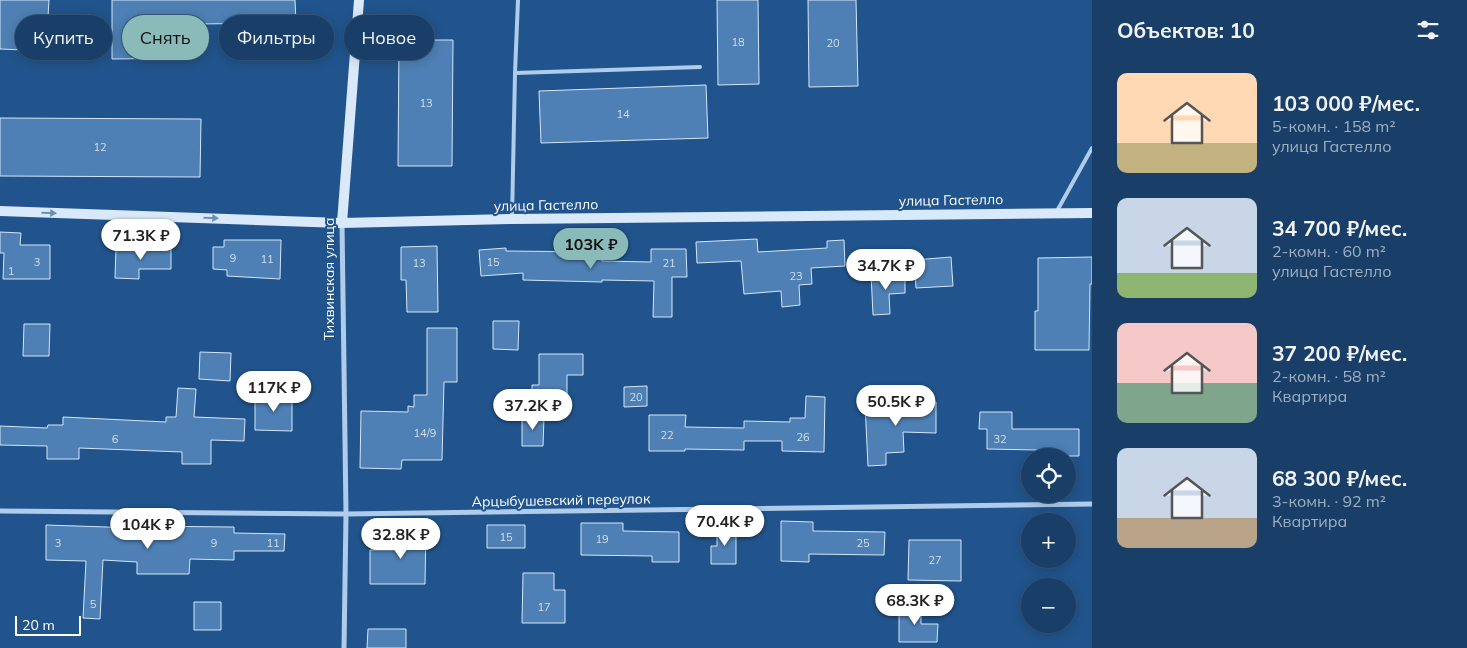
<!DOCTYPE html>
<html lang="ru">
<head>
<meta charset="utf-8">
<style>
  body { margin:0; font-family:Mulish,sans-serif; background:#22466f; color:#f1f3f6; height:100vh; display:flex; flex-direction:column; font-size:19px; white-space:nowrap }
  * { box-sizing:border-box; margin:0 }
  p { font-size:16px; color:#9fafc0 }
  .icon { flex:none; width:28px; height:28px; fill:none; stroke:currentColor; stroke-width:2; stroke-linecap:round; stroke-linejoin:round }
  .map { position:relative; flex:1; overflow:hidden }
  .panel { display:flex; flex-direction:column; background:#193f69; width:375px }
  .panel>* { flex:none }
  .banner { position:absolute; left:15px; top:15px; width:475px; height:45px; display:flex; gap:10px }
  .buttons { position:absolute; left:1021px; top:448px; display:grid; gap:10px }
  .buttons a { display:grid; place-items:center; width:55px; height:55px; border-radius:50%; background:#193f69; box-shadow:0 2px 12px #0003,0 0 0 1px #37587d; font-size:25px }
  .scale { position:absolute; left:15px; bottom:12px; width:66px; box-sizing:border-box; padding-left:5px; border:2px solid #fff; border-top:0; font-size:14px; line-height:18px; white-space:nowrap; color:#fff; -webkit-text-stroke:4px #21548c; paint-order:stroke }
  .price { position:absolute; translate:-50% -42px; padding:0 11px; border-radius:18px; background:#fff; color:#222; font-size:16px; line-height:32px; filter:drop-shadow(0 1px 2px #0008) }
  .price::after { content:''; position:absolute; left:50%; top:30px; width:15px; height:11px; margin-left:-8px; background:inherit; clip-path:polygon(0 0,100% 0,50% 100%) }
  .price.active { background:#8bbbb9; color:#111 }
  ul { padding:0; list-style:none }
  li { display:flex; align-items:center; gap:15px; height:125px; padding:0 25px }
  li span { display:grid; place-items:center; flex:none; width:140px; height:100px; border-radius:10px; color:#555 }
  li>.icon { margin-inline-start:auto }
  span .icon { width:60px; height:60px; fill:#fffc; stroke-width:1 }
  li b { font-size:21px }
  h2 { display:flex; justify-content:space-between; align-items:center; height:60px; padding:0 25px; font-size:21px }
  .tag { padding:0 18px; border-radius:22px; background:#193f69; box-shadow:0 2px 12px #0003,0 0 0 1px #37587d; font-size:18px; line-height:45px }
  .tag.active { background:#8bbbb9; color:#111 }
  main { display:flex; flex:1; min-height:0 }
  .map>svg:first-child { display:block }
</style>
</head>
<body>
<main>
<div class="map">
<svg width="1092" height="648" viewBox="0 0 1092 648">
  <rect width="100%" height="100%" fill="#21548c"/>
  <path fill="#4e80b5" stroke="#d4e6f8" d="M0,0H49L46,51L0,49Z
    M112,0H295L296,23L194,24V58L112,59Z
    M717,0H758L759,84L718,85Z
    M808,0H856L858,86L809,87Z
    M399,40H453L452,166H398Z
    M706,85L708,138L541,143L539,91Z
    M0,118L201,119L200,177L0,176Z
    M0,232L21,233L20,245H50V279H3L4,253H0Z
    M757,239L758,252L827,248V241L844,240L845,266L811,268L812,284L799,285L800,305L782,307L781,291L744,294L741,261L697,263L696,242Z
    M224,240H281L280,279L227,276V270L213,269V247H224Z
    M437,246L438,312H407L406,280H401V247Z
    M116,248H171V269H139V279L115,278Z
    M506,248V251L602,252V261L651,262V249H686L687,277H672V317H653L654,281L602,280V282L523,280V273L481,276L479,250Z
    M951,257L953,286L916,288L914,260Z
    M1092,257V284H1090L1089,350H1035V311H1038V258Z
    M905,273V293L889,294L890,314L873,315L871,274Z
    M493,321H519L518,350L493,349Z
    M24,324H50L49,356H23Z
    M427,328H457V382H444L442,460H402L401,469L360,468L361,411L408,412V406L414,407V395H427Z
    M200,352L231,353L230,381L199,379Z
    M539,354H583V375H567V407H532V385H539Z
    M647,386V406L624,407V387Z
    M178,388L196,389L194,417L245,419L244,441L211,440V464H182V452L79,448V459H47V446L0,445V426L47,428L48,425H63V417L166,422V417H176Z
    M255,396L292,397V431L255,430Z
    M806,396L825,397L824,452L782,451V441H744V450L685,449V451H649V415H686L685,427L744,428V421L790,422V418H805Z
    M906,402H936V433L903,432L904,452L886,453V465L868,466L865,404Z
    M980,412H1012V429H1079V456H1038V450L987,449V429H979Z
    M522,417H544L543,446H522Z
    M781,521L813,522V531L885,532L884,555L809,554V562L781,561Z
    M581,523H623V531L679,532V562H652V556L581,555Z
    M46,525L137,528V526L234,527V533L285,534L284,551H234V560L190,559L189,574H137V562L103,560L100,619L83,618L86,561L46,560Z
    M487,525H525V548H487Z
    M400,527L426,528L425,584H370V550H399Z
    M717,527H736V564H711V546H717Z
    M909,540H961V581L908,580Z
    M523,573H554V590H565V623H522Z
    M194,602H221V630H194Z
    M899,605H921V624H938L937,642H899Z
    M368,629H406V648H367Z"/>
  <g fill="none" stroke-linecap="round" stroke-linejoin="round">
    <path stroke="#afcceb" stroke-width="4" d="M515,73L518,0
      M1057,211L1092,148
      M512,219L515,73L700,67"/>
    <path stroke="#afcceb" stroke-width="5" d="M342,223L346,514L344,648
      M0,511L346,514L1092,504"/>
    <path stroke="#dae9f9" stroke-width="10" d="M0,211L342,223L512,219L1092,213
      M342,223L359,0"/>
  </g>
  <defs><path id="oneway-solid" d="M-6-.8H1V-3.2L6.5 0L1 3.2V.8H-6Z" transform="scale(1.25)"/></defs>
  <g fill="#6b90b8">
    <use href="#oneway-solid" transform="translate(49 213) rotate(2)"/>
    <use href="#oneway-solid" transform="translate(211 218) rotate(2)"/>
  </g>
  <g text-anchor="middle" stroke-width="4" stroke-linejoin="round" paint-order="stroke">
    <g font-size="11" fill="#d3dfec">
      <text x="738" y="46">18</text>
      <text x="833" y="47">20</text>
      <text x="426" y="107">13</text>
      <text x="623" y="118">14</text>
      <text x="100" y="151">12</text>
      <text x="233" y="262">9</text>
      <text x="267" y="263">11</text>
      <text x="37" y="266">3</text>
      <text x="493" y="266">15</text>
      <text x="419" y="267">13</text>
      <text x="669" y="267">21</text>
      <text x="11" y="275">1</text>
      <text x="796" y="280">23</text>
      <text x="636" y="401">20</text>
      <text x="425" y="437">14/9</text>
      <text x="667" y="439">22</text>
      <text x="803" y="441">26</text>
      <text x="115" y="443">6</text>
      <text x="1000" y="443">32</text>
      <text x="506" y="541">15</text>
      <text x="602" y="543">19</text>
      <text x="58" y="547">3</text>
      <text x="214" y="547">9</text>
      <text x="273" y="547">11</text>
      <text x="863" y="547">25</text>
      <text x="935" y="564">27</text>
      <text x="93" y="608">5</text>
      <text x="544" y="611">17</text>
    </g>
    <g font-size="14" fill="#fff" stroke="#21548c">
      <text transform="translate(951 200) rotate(-1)" y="5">улица Гастелло</text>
      <text transform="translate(546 205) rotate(-1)" y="5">улица Гастелло</text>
      <text transform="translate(329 279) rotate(-90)" y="5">Тихвинская улица</text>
      <text transform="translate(561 500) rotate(-1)" y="5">Арцыбушевский переулок</text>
    </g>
  </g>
</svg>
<div class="buttons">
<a><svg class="icon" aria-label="locate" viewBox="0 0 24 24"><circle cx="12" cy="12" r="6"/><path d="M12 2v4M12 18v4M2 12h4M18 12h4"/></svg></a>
<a>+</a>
<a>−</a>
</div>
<div class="scale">20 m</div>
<b class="price" style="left:141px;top:261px">71.3K ₽</b>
<b class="price active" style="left:591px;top:270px">103K ₽</b>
<b class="price" style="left:886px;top:291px">34.7K ₽</b>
<b class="price" style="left:274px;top:413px">117K ₽</b>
<b class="price" style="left:896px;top:427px">50.5K ₽</b>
<b class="price" style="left:533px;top:431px">37.2K ₽</b>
<b class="price" style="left:725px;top:547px">70.4K ₽</b>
<b class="price" style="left:148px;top:550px">104K ₽</b>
<b class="price" style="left:401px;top:560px">32.8K ₽</b>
<b class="price" style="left:915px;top:626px">68.3K ₽</b>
<div class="banner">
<a class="tag">Купить</a>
<a class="tag active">Снять</a>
<a class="tag">Фильтры</a>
<a class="tag">Новое</a>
</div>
</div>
<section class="panel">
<h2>Объектов: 10<svg class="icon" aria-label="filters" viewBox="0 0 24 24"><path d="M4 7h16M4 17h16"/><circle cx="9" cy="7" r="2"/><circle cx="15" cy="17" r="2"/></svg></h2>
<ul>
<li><span style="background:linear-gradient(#ffd9b3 70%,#c2b280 0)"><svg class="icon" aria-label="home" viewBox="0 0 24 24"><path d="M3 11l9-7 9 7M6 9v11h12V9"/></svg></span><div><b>103 000 ₽/мес.</b><p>5-комн. · 158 m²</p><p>улица Гастелло</p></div></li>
<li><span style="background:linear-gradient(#c9d6e8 75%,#8fb573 0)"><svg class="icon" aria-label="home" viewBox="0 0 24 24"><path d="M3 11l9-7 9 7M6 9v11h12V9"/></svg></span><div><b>34 700 ₽/мес.</b><p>2-комн. · 60 m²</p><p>улица Гастелло</p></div></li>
<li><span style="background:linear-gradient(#f6c9c9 60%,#7fa58c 0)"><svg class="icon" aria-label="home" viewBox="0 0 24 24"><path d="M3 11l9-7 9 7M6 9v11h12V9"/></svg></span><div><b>37 200 ₽/мес.</b><p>2-комн. · 58 m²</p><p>Квартира</p></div></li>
<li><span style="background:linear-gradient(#c9d6e8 70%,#b9a48a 0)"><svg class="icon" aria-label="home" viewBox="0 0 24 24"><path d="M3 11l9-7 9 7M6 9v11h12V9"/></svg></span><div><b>68 300 ₽/мес.</b><p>3-комн. · 92 m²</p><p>Квартира</p></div></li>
</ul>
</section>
</main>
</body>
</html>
